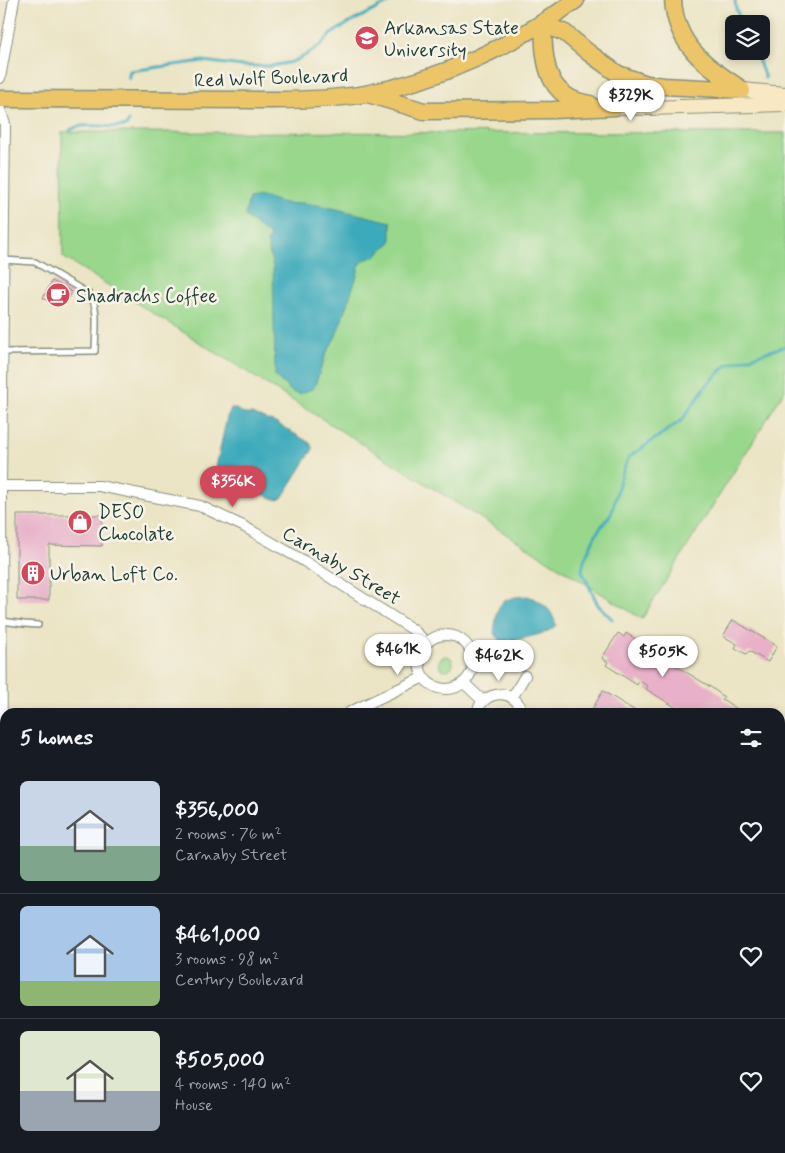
<!DOCTYPE html>
<html lang="en">
<head>
<meta charset="utf-8">
<style>
  body { margin:0; font-family:Mynerve,sans-serif; background:#242831; color:#f1f3f6; height:100vh; display:flex; flex-direction:column; font-size:19px; white-space:nowrap }
  * { box-sizing:border-box; margin:0 }
  p { font-size:16px; color:#9ea1a6 }
  .icon { flex:none; width:28px; height:28px; fill:none; stroke:currentColor; stroke-width:2; stroke-linecap:round; stroke-linejoin:round }
  .map { position:relative; flex:1; overflow:hidden }
  .details { position:absolute; left:0px; top:708px; width:785px; height:446px; display:flex; flex-direction:column; background:#171b24; border-radius:15px 15px 0 0; box-shadow:0 2px 8px #0003 }
  .details>* { flex:none }
  .fabs { position:absolute; left:725px; top:15px; display:grid; gap:10px }
  .fabs a { display:grid; place-items:center; width:45px; height:45px; border-radius:8px; background:#171b24; box-shadow:0 2px 8px #0003; font-size:25px }
  .price { position:absolute; translate:-50% -42px; padding:0 11px; border-radius:18px; background:#fff; color:#222; font-size:16px; line-height:32px; filter:drop-shadow(0 1px 2px #0008) }
  .price::after { content:''; position:absolute; left:50%; top:30px; width:15px; height:11px; margin-left:-8px; background:inherit; clip-path:polygon(0 0,100% 0,50% 100%) }
  .price.active { background:#d1495b; color:#fff }
  ul { padding:0; list-style:none }
  li { display:flex; align-items:center; gap:15px; height:125px; padding:0 20px }
  li+li { border-top:1px solid #363941 }
  li span { display:grid; place-items:center; flex:none; width:140px; height:100px; border-radius:8px; color:#555 }
  li>.icon { margin-inline-start:auto }
  span .icon { width:60px; height:60px; fill:#fffc; stroke-width:1 }
  li b { font-size:21px }
  h2 { display:flex; justify-content:space-between; align-items:center; height:60px; padding:0 20px; font-size:21px }
  .map>svg:first-child { display:block }
</style>
</head>
<body>
<div class="map">
<svg width="785" height="1153" viewBox="0 0 785 1153">
  <rect width="100%" height="100%" fill="#f7f3e8"/>
  <filter id="ink" filterUnits="userSpaceOnUse"><feTurbulence type="fractalNoise" baseFrequency=".02" numOctaves="2"/><feDisplacementMap in="SourceGraphic" scale="10" xChannelSelector="R" yChannelSelector="G"/><feConvolveMatrix kernelMatrix="1 2 1 2 8 2 1 2 1" color-interpolation-filters="sRGB"/></filter>
  <filter id="wash" filterUnits="userSpaceOnUse"><feTurbulence type="fractalNoise" baseFrequency=".0096" numOctaves="4" result="noise"/><feDisplacementMap in="SourceGraphic" scale="20" xChannelSelector="R" yChannelSelector="G"/><feGaussianBlur stdDeviation="1.12" result="paint"/><feColorMatrix in="noise" values="0 0 0 0 0 0 0 0 0 0 0 0 0 0 0 0 0 1.4 0 .05"/><feComposite in="paint" operator="in"/></filter>
  <g filter="url(#wash)">
    <rect width="100%" height="100%" fill="#ebe4c5"/>
    <path fill="#99d78c" stroke="#5c8a60" d="M62,132L785,133V390L642,619L63,257Z
      M439 663a7 7 0 1 1 14 0a7 7 0 1 1-14 0Z"/>
    <path fill="#7ab878" stroke="#4c7a56" d="M2,987H5V1149H677L674,1153H0V996Z
      M780,1079L785,1082V1153H712L705,1149H780Z"/>
    <path fill="#3caabb" stroke="#2e7478" d="M260,196L288,204L302,203L324,206L391,222V242L375,256L364,260L359,266L357,276L336,336L326,354L314,388L300,394L292,392L275,376L273,267L267,242L270,238L268,234L259,228L245,216L249,198Z
      M231,409H236L244,414H252L278,424L310,443L313,449L282,498L278,500L271,498L219,473L216,467L227,417Z
      M528,596C543,602 552,609 556,625C554,627 552,629 550,630C541,635 511,642 501,641L494,633L497,612L503,601L515,597Z"/>
    <g fill="none" stroke-linecap="round" stroke-linejoin="round">
      <path stroke="#3caabb" stroke-width="3" d="M735,0L736,9L742,24
        M755,51L765,78
        M129,78V73L130,71L203,61L242,66H271L292,62L306,55L321,45L331,34L349,23L394,0
        M70,130C80,124 90,126 101,126C110,127 118,127 126,126L129,121
        M612,619L598,605L582,571L584,560L596,534L612,512L621,476L629,457L682,420L706,386L727,365L785,346"/>
    </g>
    <g id="blocks">
      <path fill="#e8b0c9" d="M52,281L72,292L68,300L64,298L59,307L43,298Z
        M17,515H102V546L49,545V600H17Z
        M733,620L777,646L768,662L749,651L746,654L735,648L737,644L723,636Z
        M618,633L624,637L626,633L657,653L655,656L663,662L665,659L712,688L724,697L722,699L739,710L738,712H683L646,689L648,686L639,681L637,685L606,665L608,662L602,658Z
        M603,691L637,712H594L591,711Z
        M780,818L785,822V846L780,842Z"/>
    </g>
  </g>
  <g filter="url(#ink)">
    <use href="#blocks" fill-opacity="0" stroke="#85907c" stroke-width="1"/>
    <g fill="none" stroke-linecap="round" stroke-linejoin="round">
      <defs>
        <path id="service" d="M3,352L95,351C95,335 100,306 89,294L35,262L3,260
          M2,621L24,624L38,625"/>
        <path id="minor" d="M0,78L14,0
          M0,110L5,124L1,486L2,782L0,830
          M0,486H99L200,506L243,526L304,561L412,629L427,643
          M419 662a27 27 0 1 1 54 0a27 27 0 1 1-54 0Z
          M464,683L483,701
          M512,698L525,676
          M350,712L424,677
          M477,712C484,689 516,688 522,712"/>
        <path id="secondary" d="M742,90L785,94
          M615,107L647,108L785,104"/>
        <path id="trunk" d="M673,0C676,47 707,66 741,89
          M543,24L565,33L589,53L618,74L647,84L664,86L742,90
          M543,24C544,61 545,98 590,104
          M368,94L424,111L553,110L615,107
          M0,99L274,100C305,100 335,99 365,94C441,80 514,45 576,0"/>
      </defs>
      <use href="#service" stroke="#85907c" stroke-width="8"/>
      <use href="#minor" stroke="#85907c" stroke-width="12"/>
      <use href="#secondary" stroke="#85907c" stroke-width="16"/>
      <use href="#trunk" stroke="#85907c" stroke-width="19"/>
      <use href="#service" stroke="#fff" stroke-width="5"/>
      <use href="#minor" stroke="#fff" stroke-width="10"/>
      <use href="#secondary" stroke="#f8e8c3" stroke-width="14"/>
      <use href="#trunk" stroke="#edc569" stroke-width="16"/>
    </g>
  </g>
  <defs>
    <symbol id="university-disc" viewBox="-11 -11 22 22"><circle r="9.5" fill="#d1495b" stroke="#f7f3e8"/><path d="M0-5L7-2L0 1L-7-2ZM-4 1L0 2.5L4 1V4Q0 6-4 4Z" fill="#fff"/></symbol>
    <symbol id="cafe-disc" viewBox="-11 -11 22 22"><circle r="9.5" fill="#d1495b" stroke="#f7f3e8"/><path d="M-5.5-4.5H6V0H3Q3 3.5 0 3.5H-2.5Q-5.5 3.5-5.5 0ZM3-3.2v2h1.7v-2ZM-6 4.5H4V6H-6Z" fill="#fff"/></symbol>
    <symbol id="shop-disc" viewBox="-11 -11 22 22"><circle r="9.5" fill="#d1495b" stroke="#f7f3e8"/><path d="M-5-2.5h2.3a2.7 3.5 0 0 1 5.4 0H5L5.5 6h-11ZM-1.5-2.5h3a1.5 2.3 0 0 0-3 0Z" fill="#fff"/></symbol>
    <symbol id="building-disc" viewBox="-11 -11 22 22"><circle r="9.5" fill="#d1495b" stroke="#f7f3e8"/><path d="M-4-6H4V6H1V3H-1V6H-4ZM-2.5-4.3h1.7v1.8h-1.7ZM.8-4.3h1.7v1.8H.8ZM-2.5-1h1.7V.8h-1.7ZM.8-1h1.7V.8H.8Z" fill="#fff"/></symbol>
  </defs>
  <g fill-rule="evenodd">
    <use href="#university-disc" x="353" y="24" width="28" height="28"/>
    <use href="#cafe-disc" x="44" y="281" width="28" height="28"/>
    <use href="#shop-disc" x="66" y="508" width="28" height="28"/>
    <use href="#building-disc" x="19" y="559" width="28" height="28"/>
  </g>
  <g text-anchor="middle" stroke-width="5" stroke-linejoin="round" paint-order="stroke">
    <g font-size="19" fill="#1f3d34" stroke="#f7f3e8" text-anchor="start">
      <text x="384" y="34">Arkansas State<tspan x="384" dy="22">University</tspan></text>
      <text x="76" y="302">Shadrachs Coffee</text>
      <text x="98" y="518">DESO<tspan x="98" dy="22">Chocolate</tspan></text>
      <text x="50" y="580">Urban Loft Co.</text>
    </g>
    <g font-size="19" fill="#1f3d34" stroke="#f7f3e8">
      <text transform="translate(271 77) rotate(-2)" y="7">Red Wolf Boulevard</text>
      <text transform="translate(342 565) rotate(31)" y="7">Carnaby Street</text>
    </g>
  </g>
</svg>
<div class="fabs">
<a><svg class="icon" aria-label="layers" viewBox="0 0 24 24"><path d="M12 4l9 5-9 5-9-5zM3 14l9 5 9-5"/></svg></a>
</div>
<b class="price" style="left:631px;top:122px">$329K</b>
<b class="price active" style="left:233px;top:508px">$356K</b>
<b class="price" style="left:398px;top:676px">$461K</b>
<b class="price" style="left:663px;top:678px">$505K</b>
<b class="price" style="left:499px;top:682px">$462K</b>
<section class="details">
<h2>5 homes<svg class="icon" aria-label="filters" viewBox="0 0 24 24"><path d="M4 7h16M4 17h16"/><circle cx="9" cy="7" r="2"/><circle cx="15" cy="17" r="2"/></svg></h2>
<ul>
<li><span style="background:linear-gradient(#c9d6e8 65%,#7fa58c 0)"><svg class="icon" aria-label="home" viewBox="0 0 24 24"><path d="M3 11l9-7 9 7M6 9v11h12V9"/></svg></span><div><b>$356,000</b><p>2 rooms · 76 m²</p><p>Carnaby Street</p></div><svg class="icon" aria-label="heart" viewBox="0 0 24 24"><path d="M12 20l-8-8c-3-5 5-10 8-4 3-6 11-1 8 4z"/></svg></li>
<li><span style="background:linear-gradient(#a9c7e8 75%,#8fb573 0)"><svg class="icon" aria-label="home" viewBox="0 0 24 24"><path d="M3 11l9-7 9 7M6 9v11h12V9"/></svg></span><div><b>$461,000</b><p>3 rooms · 98 m²</p><p>Century Boulevard</p></div><svg class="icon" aria-label="heart" viewBox="0 0 24 24"><path d="M12 20l-8-8c-3-5 5-10 8-4 3-6 11-1 8 4z"/></svg></li>
<li><span style="background:linear-gradient(#dfe7d0 60%,#9aa5b1 0)"><svg class="icon" aria-label="home" viewBox="0 0 24 24"><path d="M3 11l9-7 9 7M6 9v11h12V9"/></svg></span><div><b>$505,000</b><p>4 rooms · 140 m²</p><p>House</p></div><svg class="icon" aria-label="heart" viewBox="0 0 24 24"><path d="M12 20l-8-8c-3-5 5-10 8-4 3-6 11-1 8 4z"/></svg></li>
</ul>
</section>
</div>
</body>
</html>
